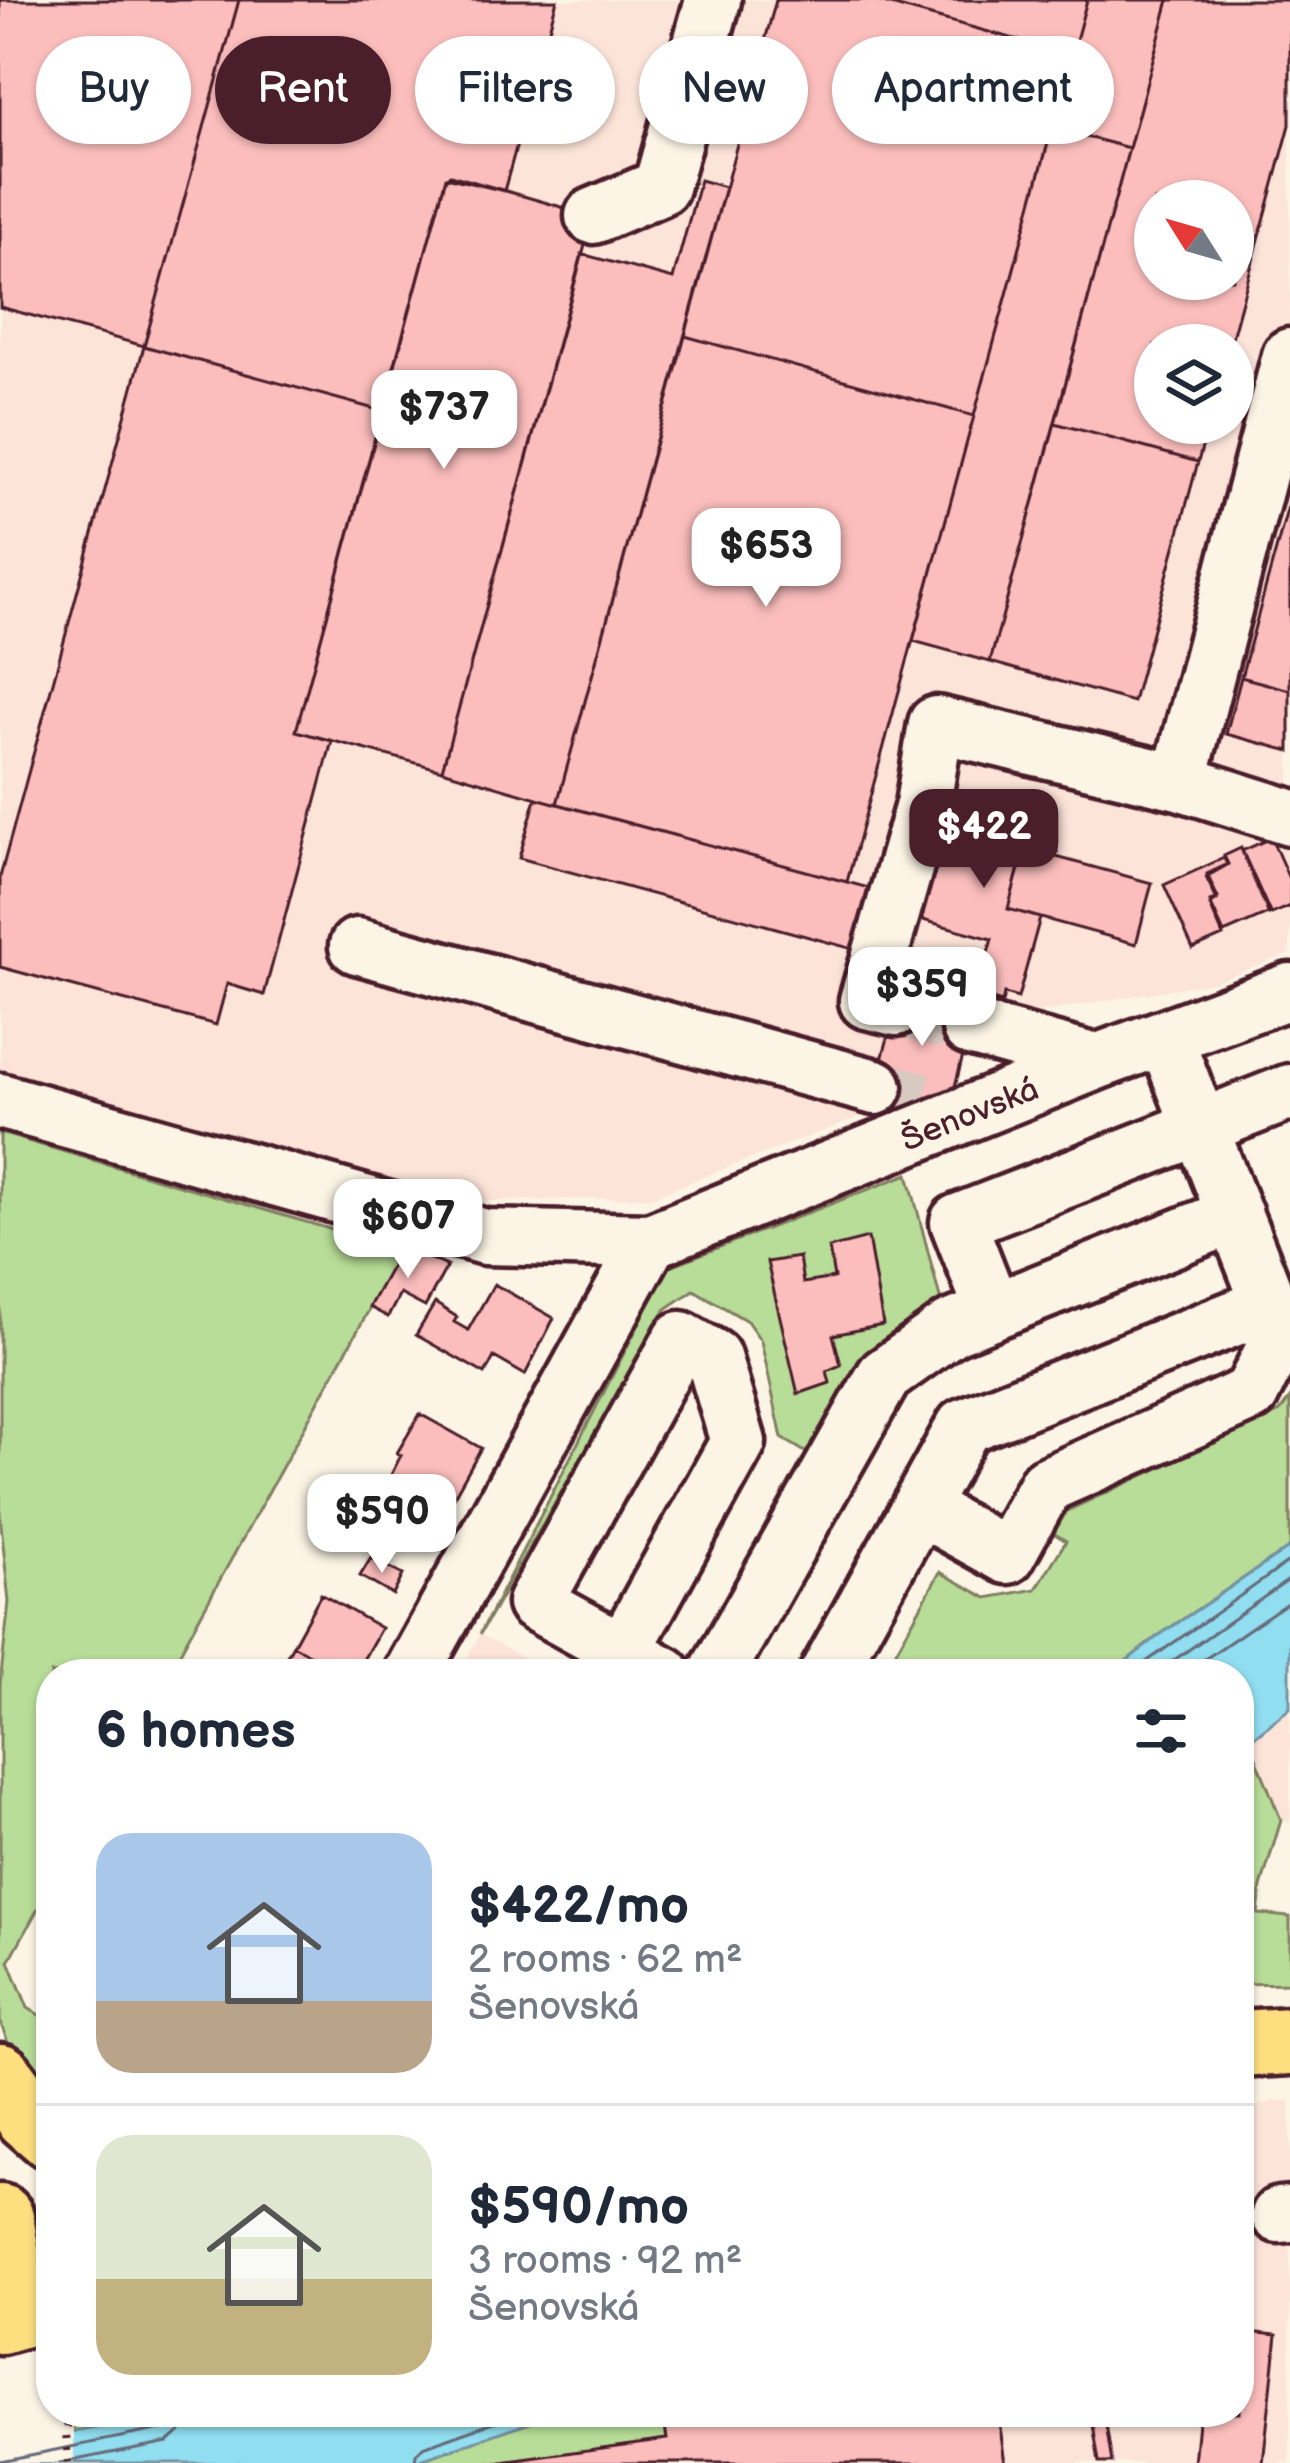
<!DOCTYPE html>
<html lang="en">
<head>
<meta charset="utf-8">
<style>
  body { margin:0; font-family:"Balsamiq Sans",sans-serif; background:#f6f6f7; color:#1f2937; height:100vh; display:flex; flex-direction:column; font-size:45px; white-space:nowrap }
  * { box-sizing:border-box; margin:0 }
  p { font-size:39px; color:#747a83 }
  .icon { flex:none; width:66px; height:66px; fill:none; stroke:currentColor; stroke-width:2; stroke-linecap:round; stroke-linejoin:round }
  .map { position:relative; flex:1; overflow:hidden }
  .drawer { position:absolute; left:36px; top:1659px; width:1218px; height:768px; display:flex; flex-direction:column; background:#fff; border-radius:48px; box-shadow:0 3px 9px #0004 }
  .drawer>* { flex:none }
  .hud { position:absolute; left:36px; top:36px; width:1218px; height:108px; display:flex; gap:24px }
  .needle { width:78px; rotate:307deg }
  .buttons { position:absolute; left:1134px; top:180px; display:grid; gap:24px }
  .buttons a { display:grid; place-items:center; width:120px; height:120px; border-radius:50%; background:#fff; box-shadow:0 3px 9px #0004; font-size:60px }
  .price { position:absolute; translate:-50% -102px; padding:0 27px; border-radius:24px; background:#fff; color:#222; font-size:39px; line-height:78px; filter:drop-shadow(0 3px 6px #0008) }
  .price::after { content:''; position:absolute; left:50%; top:72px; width:36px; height:27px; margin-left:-18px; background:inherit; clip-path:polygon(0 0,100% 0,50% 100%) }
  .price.current { background:#4a1f2b; color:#fff }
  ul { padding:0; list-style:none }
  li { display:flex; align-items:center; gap:36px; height:300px; padding:0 60px }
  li+li { border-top:3px solid #e0e1e3 }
  li span { display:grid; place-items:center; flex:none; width:336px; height:240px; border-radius:36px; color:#555 }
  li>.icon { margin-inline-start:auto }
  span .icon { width:144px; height:144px; fill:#fffc; stroke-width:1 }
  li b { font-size:51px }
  h2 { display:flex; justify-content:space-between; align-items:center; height:144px; padding:0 60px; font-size:51px }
  .pill { padding:0 42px; border-radius:54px; background:#fff; box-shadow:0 3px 9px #0004; font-size:42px; line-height:108px }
  .pill.current { background:#4a1f2b; color:#fff }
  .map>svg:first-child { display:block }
</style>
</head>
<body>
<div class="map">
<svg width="1290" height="2463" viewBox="0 0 1290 2463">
  <rect width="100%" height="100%" fill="#fcf5e5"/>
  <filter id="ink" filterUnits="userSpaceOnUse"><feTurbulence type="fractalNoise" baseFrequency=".00833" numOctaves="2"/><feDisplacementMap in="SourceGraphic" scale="24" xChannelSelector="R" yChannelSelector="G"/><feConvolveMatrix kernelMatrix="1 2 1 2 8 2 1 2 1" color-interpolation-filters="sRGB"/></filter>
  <g filter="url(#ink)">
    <path fill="#fce4d9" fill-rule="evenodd" d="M0,0H1290V954L1213,982L1012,1017L976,1007L954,1090L894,1109L886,1107L651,1197L465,1202L212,1128L207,1140L0,1081ZM1155,201H1233V279H1155ZM1155,345H1233V423H1155Z
      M480,1634L551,1673L552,1674H458Z
      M1290,1708V1822L1281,1820L1249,1740Z
      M1275,2101H1290V2463H412L558,2412H1239V2112Z"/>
    <path fill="#b8dd98" stroke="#817e62" stroke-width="3" d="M0,1133L402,1250L168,1674H51V1885L9,1961L28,2008L51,2022V2105L12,2052L0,2022V1684L9,1602L0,1515Z
      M908,1174L941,1302L870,1365L815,1458L782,1438L761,1341L747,1321L694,1290L666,1309L480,1634L668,1267Z
      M1290,1398V1547L1158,1636L1110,1674H883L940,1572L987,1598L1036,1589L1066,1541L1039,1524L1280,1412Z
      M1249,1740L1281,1820L1261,1887L1258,1914L1290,1917V1983L1239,1984V1749Z
      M78,2412H192L73,2432Z
      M558,2412H663L667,2439L495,2463H412Z"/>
    <path fill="#90def0" stroke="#7492a1" stroke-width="3" d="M1290,1547V1708L1239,1749V1674H1110L1158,1636Z
      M192,2412H558L412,2463H0V2450L73,2432Z"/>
    <path fill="#fcf5e5" d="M74,2426V2463H0V2444Z"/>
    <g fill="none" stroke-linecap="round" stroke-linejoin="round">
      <path stroke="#666b7a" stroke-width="3" d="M1129,1674L1290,1561
        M1154,1674L1290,1579
        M1183,1674L1290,1601
        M0,2461L161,2429L169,2423L171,2412
        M60,2463L168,2442L181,2431L186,2412
        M415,2463L416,2454L423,2447L522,2412"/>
    </g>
    <path fill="#fbbebc" stroke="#4a1f2b" stroke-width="3" fill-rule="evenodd" d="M0,0H239L144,346L0,307Z
      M239,0H557L504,191L446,177L382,411L144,346Z
      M776,0H873L1072,55L974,416L685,336Z
      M873,0H1087L1072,55Z
      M1087,0H1169L1129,148L1052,128Z
      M1169,0H1290V125L1230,345H1155V423H1209L1198,462L1055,423ZM1155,201H1233V279H1155Z
      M1052,128L1129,148L990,662L913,641Z
      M450,175L593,216L442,770L296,731L446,177Z
      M700,180L725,187L557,804L442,770L582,254L673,279Z
      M685,336L974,416L847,882L557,804Z
      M144,346L382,411L296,731L332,741L264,995L227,984L216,1025L0,967V877Z
      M1055,423L1198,462L1133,702L990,662Z
      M1290,499V690L1241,677Z
      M1241,677L1290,690V751L1226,734Z
      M536,798L869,888L853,949L519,858Z
      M952,799L1032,821L1008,909L1040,918L1018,998L1004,994L1002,1003L981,997L984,988L978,987L992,939L919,919Z
      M1271,838L1290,881V906L1269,915L1242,851Z
      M1037,847L1057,852L1056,857L1152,883L1136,944L1008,909L1024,849L1035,851Z
      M1241,848L1270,913L1224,933L1210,902L1218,898L1207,874L1228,864L1224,856Z
      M1224,858L1227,865L1206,877L1217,900L1210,905L1223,936L1193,949L1164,885Z
      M902,987L976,1007L954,1090L894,1109L870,1103Z
      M868,1238L883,1325L833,1335L841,1365L827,1371L830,1383L798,1394L767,1262L799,1257L803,1283L834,1278L829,1248Z
      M402,1247L447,1266L425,1307L400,1294L388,1317L369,1307Z
      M494,1284L554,1318L525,1375L494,1357L485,1374L416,1335L435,1303L457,1317L454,1322L468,1330Z
      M420,1414L481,1448L453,1498L420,1480L413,1490L390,1477L401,1455L397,1453Z
      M371,1558L403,1575L393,1595L360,1576Z
      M321,1594L381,1628L355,1674H344L293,1645Z
      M293,1645L344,1674H277Z
      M1239,2331L1277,2335L1263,2463H1194L1199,2412H1239Z
      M663,2412H998L1005,2463H495L667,2439Z
      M1091,2412H1104L1112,2463H1099Z"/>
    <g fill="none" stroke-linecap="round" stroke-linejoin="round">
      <path stroke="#d8cac0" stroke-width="54" stroke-dasharray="54 27" stroke-linecap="butt" d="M896,1008L970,1028
        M875,1087L924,1100"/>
      <defs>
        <path id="minor" d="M593,216L661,187L713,0
          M1179,782L1290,356
          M357,946L875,1087
          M896,1008L867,1001L923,805L936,724L1179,782L1290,817
          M970,1028L1096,1062
          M0,1101L485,1237L650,1241L1096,1062L1290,991
          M993,1311L958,1222L1290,1092
          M919,1507L1007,1556L1046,1485L1251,1394L1281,1334L1165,1037
          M623,1651L738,1442L713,1357L681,1339L535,1603L664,1674
          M411,1674L650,1241
          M716,1674L884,1376L951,1328L1235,1215
          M827,1674L964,1426L1270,1304
          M1279,2215L1290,2214"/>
        <path id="major" d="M1239,2044L1290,2041
          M0,2320L51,2305"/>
        <path id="highway" d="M0,2077L28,2115L51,2135
          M0,2218L8,2265L0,2311"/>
      </defs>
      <use href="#minor" stroke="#4a1f2b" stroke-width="63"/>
      <use href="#major" stroke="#4a1f2b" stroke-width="75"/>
      <use href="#highway" stroke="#4a1f2b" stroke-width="75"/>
      <path stroke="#4a1f2b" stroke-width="8" stroke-dasharray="3 9" stroke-linecap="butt" d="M68,2463L66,2431L71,2412"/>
      <use href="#minor" stroke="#fcf5e5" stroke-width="54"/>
      <use href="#major" stroke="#fddf80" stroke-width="66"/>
      <use href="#highway" stroke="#fddf80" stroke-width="66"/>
    </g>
  </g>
  <g text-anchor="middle" stroke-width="10" stroke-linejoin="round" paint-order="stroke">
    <g font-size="33" fill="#4a1f2b" stroke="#fcf5e5">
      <text transform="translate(969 1113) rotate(-22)" y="12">Šenovská</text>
    </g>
  </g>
</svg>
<div class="buttons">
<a><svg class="needle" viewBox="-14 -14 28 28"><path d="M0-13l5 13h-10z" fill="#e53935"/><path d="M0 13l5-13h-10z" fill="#747a83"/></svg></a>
<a><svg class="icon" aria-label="layers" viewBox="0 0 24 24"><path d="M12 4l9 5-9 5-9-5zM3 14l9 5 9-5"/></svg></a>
</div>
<b class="price" style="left:444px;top:472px">$737</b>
<b class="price" style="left:766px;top:610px">$653</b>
<b class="price current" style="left:984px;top:891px">$422</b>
<b class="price" style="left:922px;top:1049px">$359</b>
<b class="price" style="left:408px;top:1281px">$607</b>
<b class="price" style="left:382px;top:1576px">$590</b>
<div class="hud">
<a class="pill">Buy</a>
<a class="pill current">Rent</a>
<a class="pill">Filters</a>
<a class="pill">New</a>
<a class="pill">Apartment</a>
</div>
<section class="drawer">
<h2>6 homes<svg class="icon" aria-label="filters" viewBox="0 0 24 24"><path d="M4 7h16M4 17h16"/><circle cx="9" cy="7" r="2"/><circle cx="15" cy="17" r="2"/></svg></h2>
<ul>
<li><span style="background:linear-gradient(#a9c7e8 70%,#b9a48a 0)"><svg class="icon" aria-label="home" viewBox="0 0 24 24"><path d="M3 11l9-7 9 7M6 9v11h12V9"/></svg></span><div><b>$422/mo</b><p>2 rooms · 62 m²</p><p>Šenovská</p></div></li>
<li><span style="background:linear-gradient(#dfe7d0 60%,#c2b280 0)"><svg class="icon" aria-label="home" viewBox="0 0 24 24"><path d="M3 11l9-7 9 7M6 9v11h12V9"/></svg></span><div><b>$590/mo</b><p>3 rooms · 92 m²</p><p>Šenovská</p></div></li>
</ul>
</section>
</div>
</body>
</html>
